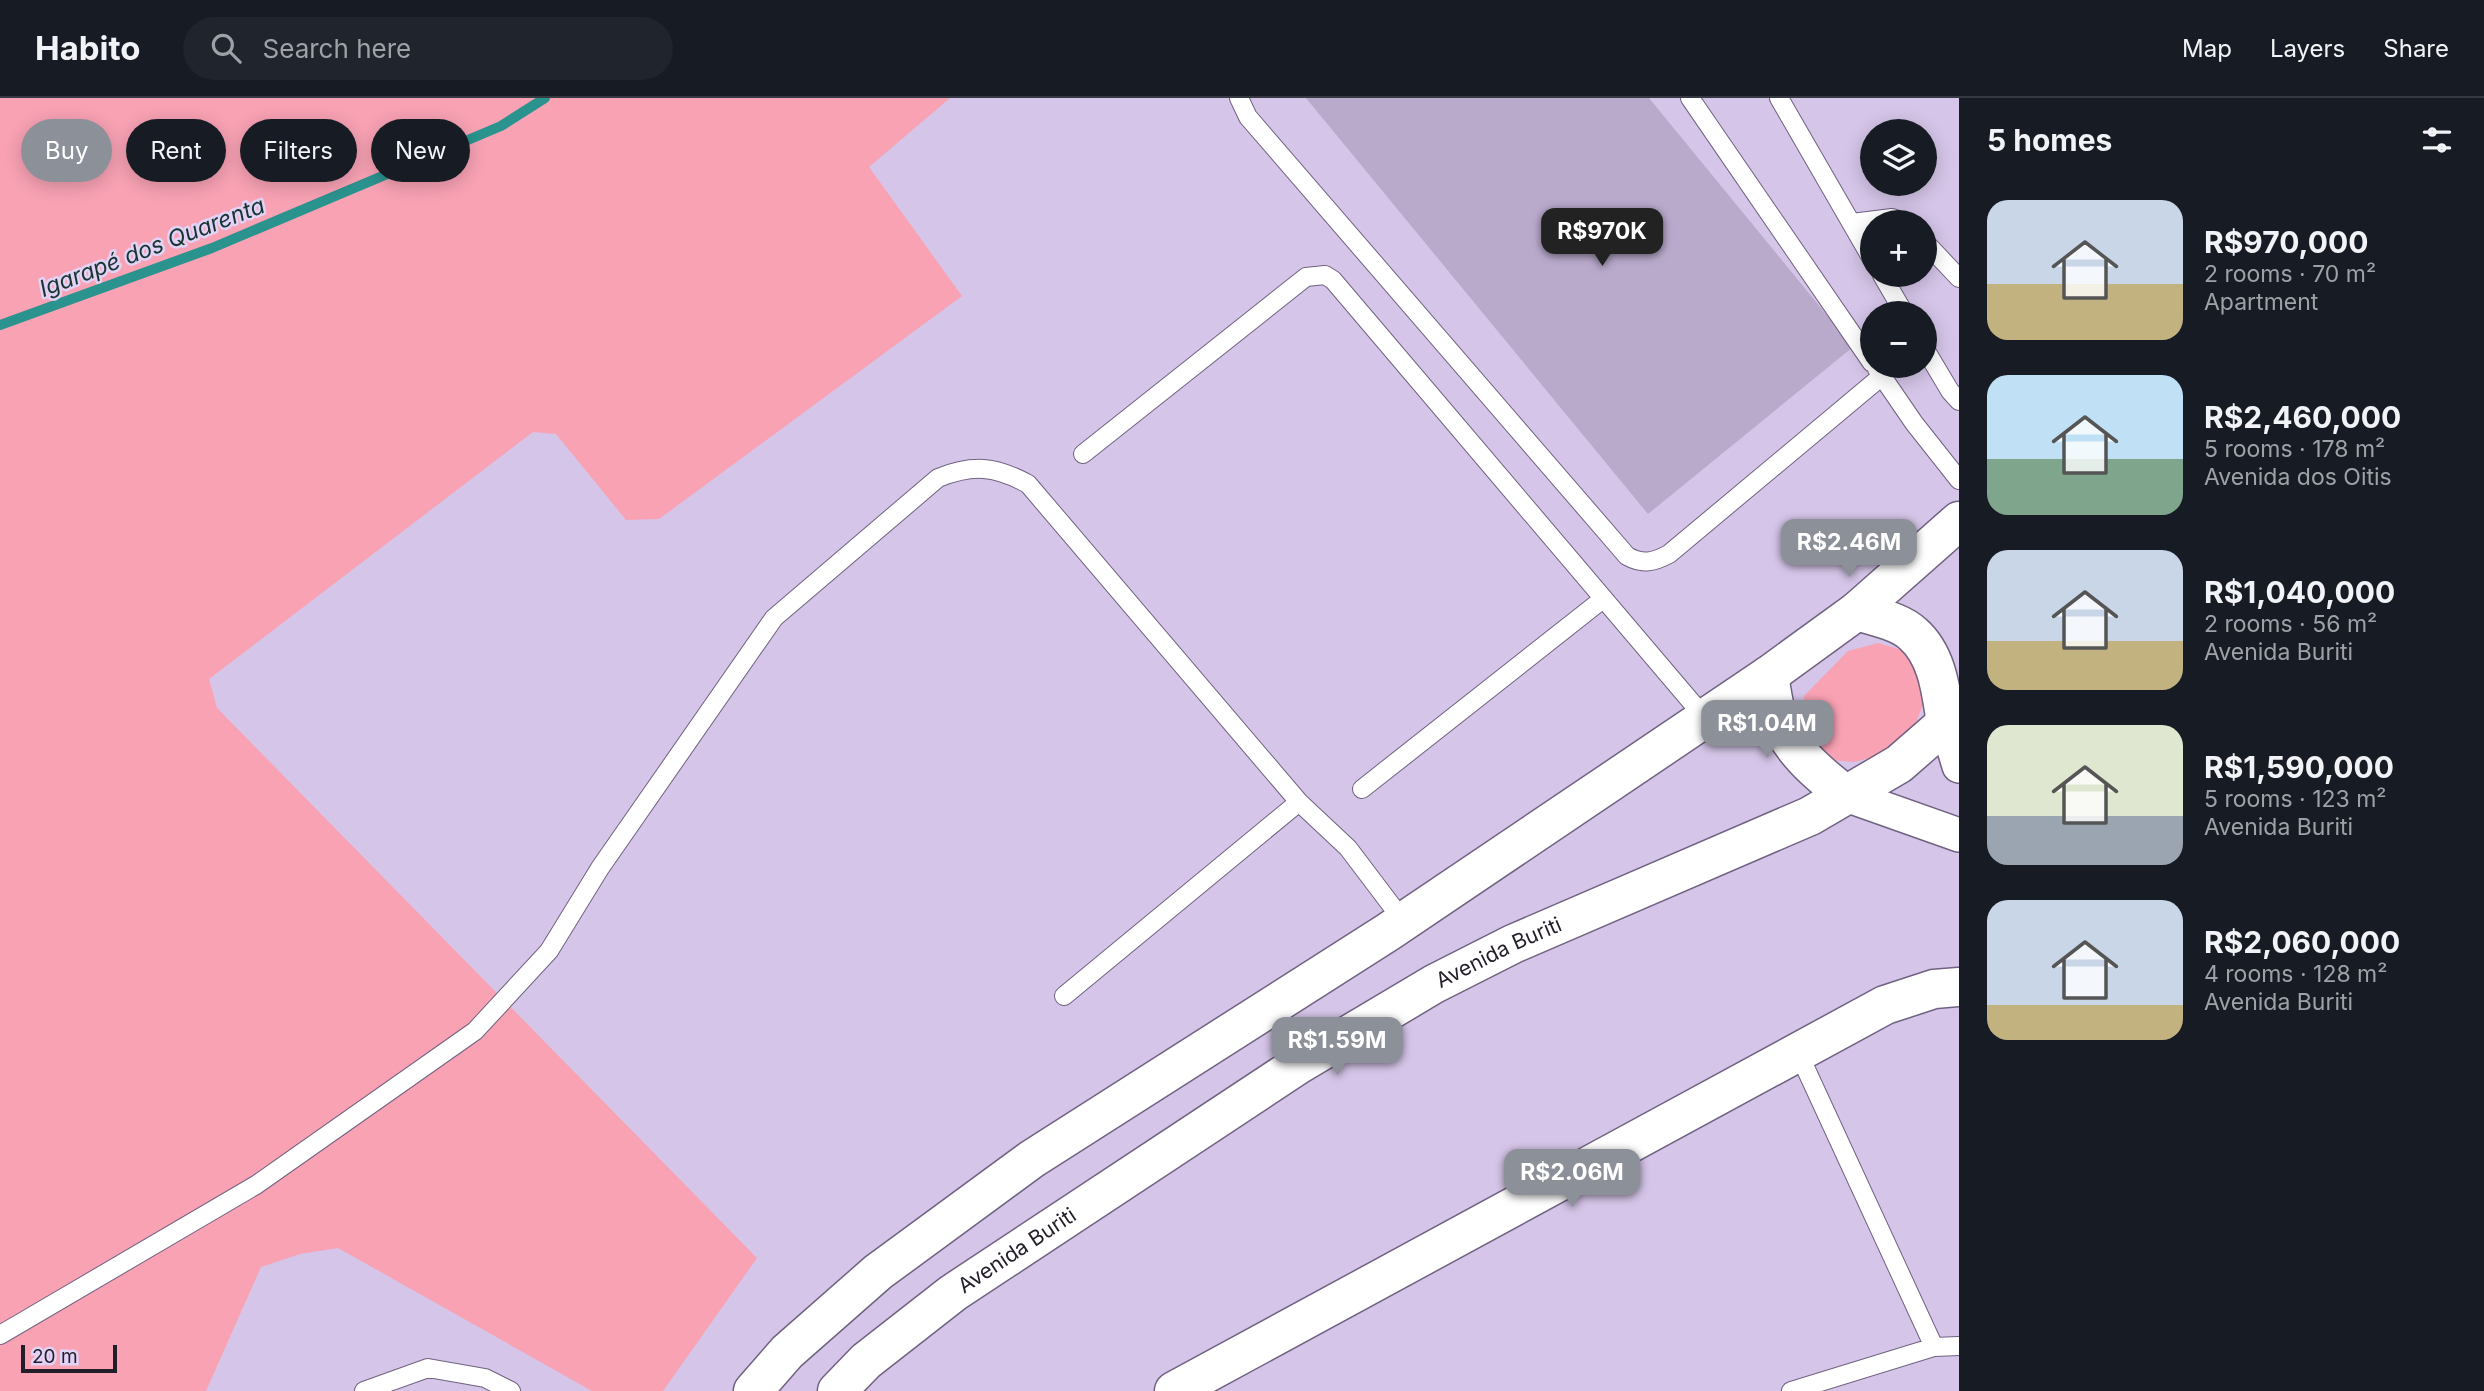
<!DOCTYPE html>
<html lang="en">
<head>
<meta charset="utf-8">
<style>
  body { margin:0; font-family:Inter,sans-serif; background:#20242c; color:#f1f3f6; height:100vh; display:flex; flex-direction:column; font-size:26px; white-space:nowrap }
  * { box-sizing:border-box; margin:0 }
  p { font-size:23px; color:#9ea1a6 }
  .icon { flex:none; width:38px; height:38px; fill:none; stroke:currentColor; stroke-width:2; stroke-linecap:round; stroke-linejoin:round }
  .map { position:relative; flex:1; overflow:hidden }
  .panel { display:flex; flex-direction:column; background:#171b24; width:525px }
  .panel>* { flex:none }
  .banner { position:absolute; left:21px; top:21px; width:665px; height:63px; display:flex; gap:14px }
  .tools { position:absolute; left:1860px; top:21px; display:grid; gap:14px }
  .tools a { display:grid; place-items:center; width:77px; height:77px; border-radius:50%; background:#171b24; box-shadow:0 4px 18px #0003; font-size:35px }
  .scale { position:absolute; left:21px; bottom:18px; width:96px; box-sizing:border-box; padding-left:7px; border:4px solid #231d29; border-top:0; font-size:19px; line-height:24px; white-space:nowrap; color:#231d29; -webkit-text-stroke:5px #e2d2f5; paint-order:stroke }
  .price { position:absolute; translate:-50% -60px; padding:0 16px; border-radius:14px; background:#8c9099; color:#fff; font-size:23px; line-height:46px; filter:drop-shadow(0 2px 4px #0008) }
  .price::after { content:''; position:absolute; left:50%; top:42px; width:21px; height:16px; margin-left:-10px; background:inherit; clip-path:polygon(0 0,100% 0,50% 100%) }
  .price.on { background:#222; color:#fff }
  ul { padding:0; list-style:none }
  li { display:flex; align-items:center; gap:21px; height:175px; padding:0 28px }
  li span { display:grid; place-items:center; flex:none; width:196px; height:140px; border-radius:21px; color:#555 }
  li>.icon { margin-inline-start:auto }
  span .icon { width:84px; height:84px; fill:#fffc; stroke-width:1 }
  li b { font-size:30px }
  h2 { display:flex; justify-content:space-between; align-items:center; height:84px; padding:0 28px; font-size:30px }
  .tag { padding:0 24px; border-radius:32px; background:#171b24; box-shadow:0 4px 18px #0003; font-size:24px; line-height:63px }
  .tag.on { background:#8c9099; color:#fff }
  header { display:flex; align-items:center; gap:42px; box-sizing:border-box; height:98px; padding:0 35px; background:#171b24; border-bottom:2px solid #363941 }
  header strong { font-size:33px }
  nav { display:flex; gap:38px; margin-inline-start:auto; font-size:24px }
  .search { width:490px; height:63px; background:#20242c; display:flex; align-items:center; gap:18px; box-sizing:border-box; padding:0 24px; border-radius:38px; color:#9ea1a6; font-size:26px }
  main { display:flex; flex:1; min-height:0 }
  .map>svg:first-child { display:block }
</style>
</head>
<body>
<header>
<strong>Habito</strong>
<div class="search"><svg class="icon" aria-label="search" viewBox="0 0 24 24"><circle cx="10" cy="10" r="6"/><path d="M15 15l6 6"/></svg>Search here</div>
<nav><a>Map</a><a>Layers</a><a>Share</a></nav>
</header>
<main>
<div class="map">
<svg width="1959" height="1293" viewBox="0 0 1959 1293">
  <rect width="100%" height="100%" fill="#d5c5e8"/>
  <path fill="#f8a2b4" d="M0,0H950L869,69L962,198L659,421L626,422L556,336L533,334L209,581L217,610L757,1160L663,1293H592L338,1150L300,1156L261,1169L206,1293H0Z
    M1878,545L1902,552L1920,568L1927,596L1915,627L1881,657L1854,664L1831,662L1814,649L1802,625L1804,598L1848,553Z"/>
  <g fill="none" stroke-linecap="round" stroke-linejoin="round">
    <path stroke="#2b938e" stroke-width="10" d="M0,227L212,150L501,28L545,0"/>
  </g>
  <path fill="#b9aacc" d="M1306,0H1649L1853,249L1648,416Z"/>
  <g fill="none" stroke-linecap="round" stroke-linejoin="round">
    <defs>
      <path id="service" d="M1239,0L1248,19L1627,458C1643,467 1654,464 1669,456L1882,278
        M1690,0L1872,265
        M1779,0L1872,161
        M1852,125L1892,120L1903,124
        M1925,144L1959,180
        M1882,177L1904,215
        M1925,251L1950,293L1959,303
        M1877,271L1914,325L1959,382
        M1083,356L1306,179L1325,177L1333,182L1705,620
        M1362,691L1603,501
        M1064,898L1299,704
        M1798,954L1934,1249
        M0,1237L256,1087L475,933L549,853L600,770L774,520L938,380C973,366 995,368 1028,386L1299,704L1348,750L1404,824
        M364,1293L428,1270L485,1280L511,1293
        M1791,1293L1934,1249L1959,1248"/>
      <path id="minor" d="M1946,625L1959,668
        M1846,697L1959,737"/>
      <path id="tertiary" d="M1174,1293L1885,907L1934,891L1959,889"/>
      <g id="secondary">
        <path d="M1857,513C1875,519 1899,523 1913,536C1938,558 1941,594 1946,625"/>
        <path d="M1769,577C1771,590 1773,603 1776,615C1789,651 1816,674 1846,697"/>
        <path d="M753,1293L787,1254L878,1174L1032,1061L1388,834L1769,577L1857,513L1959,423"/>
        <path id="s1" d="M837,1293L866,1263L953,1195L1298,967L1434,886L1513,846L1810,718L1899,666L1946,625L1959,606"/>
      </g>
    </defs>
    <use href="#service" stroke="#706281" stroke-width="20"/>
    <use href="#minor" stroke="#706281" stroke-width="36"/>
    <use href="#tertiary" stroke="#706281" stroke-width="41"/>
    <use href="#secondary" stroke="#706281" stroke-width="41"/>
    <use href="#service" stroke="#fff" stroke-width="18"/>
    <use href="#minor" stroke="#fff" stroke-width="33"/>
    <use href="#tertiary" stroke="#fff" stroke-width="38"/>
    <use href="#secondary" stroke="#fff" stroke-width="38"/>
  </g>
  <g text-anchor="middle" stroke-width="5" stroke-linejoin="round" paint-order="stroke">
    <g font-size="21" fill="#231d29" stroke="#e2d2f5">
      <text dy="7" stroke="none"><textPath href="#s1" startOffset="796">Avenida Buriti</textPath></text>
      <text dy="7" stroke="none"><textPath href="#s1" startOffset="229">Avenida Buriti</textPath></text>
    </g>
    <g font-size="23" font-style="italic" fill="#163430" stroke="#e2d2f5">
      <text transform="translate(152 149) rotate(-21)" y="8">Igarapé dos Quarenta</text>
    </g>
  </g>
</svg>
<div class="tools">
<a><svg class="icon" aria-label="layers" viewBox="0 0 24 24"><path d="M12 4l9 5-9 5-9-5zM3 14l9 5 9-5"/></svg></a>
<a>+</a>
<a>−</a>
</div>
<div class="scale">20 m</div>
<b class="price on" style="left:1602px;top:170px">R$970K</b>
<b class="price" style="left:1849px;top:481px">R$2.46M</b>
<b class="price" style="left:1767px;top:662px">R$1.04M</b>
<b class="price" style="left:1337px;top:979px">R$1.59M</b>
<b class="price" style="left:1572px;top:1111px">R$2.06M</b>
<div class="banner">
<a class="tag on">Buy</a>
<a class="tag">Rent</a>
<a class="tag">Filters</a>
<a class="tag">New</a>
</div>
</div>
<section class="panel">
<h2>5 homes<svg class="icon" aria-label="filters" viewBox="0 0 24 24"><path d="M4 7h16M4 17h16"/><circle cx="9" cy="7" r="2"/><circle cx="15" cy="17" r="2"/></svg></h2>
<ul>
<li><span style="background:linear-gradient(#c9d6e8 60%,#c2b280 0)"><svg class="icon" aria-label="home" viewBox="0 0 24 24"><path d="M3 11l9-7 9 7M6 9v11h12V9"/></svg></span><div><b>R$970,000</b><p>2 rooms · 70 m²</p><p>Apartment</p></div></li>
<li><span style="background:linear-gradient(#bfe0f5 60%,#7fa58c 0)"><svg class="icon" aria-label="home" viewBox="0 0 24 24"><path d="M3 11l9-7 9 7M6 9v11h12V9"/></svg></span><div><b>R$2,460,000</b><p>5 rooms · 178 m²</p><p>Avenida dos Oitis</p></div></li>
<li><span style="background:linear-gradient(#c9d6e8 65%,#c2b280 0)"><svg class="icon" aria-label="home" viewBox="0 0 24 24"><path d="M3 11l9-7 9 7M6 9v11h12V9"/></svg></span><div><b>R$1,040,000</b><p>2 rooms · 56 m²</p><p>Avenida Buriti</p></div></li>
<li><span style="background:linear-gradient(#dfe7d0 65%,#9aa5b1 0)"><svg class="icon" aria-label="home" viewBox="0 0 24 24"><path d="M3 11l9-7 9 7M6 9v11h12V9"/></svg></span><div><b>R$1,590,000</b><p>5 rooms · 123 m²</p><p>Avenida Buriti</p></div></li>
<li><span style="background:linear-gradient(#c9d6e8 75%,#c2b280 0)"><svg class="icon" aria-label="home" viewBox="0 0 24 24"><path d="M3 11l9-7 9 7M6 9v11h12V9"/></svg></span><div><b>R$2,060,000</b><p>4 rooms · 128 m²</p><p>Avenida Buriti</p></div></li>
</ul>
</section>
</main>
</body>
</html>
